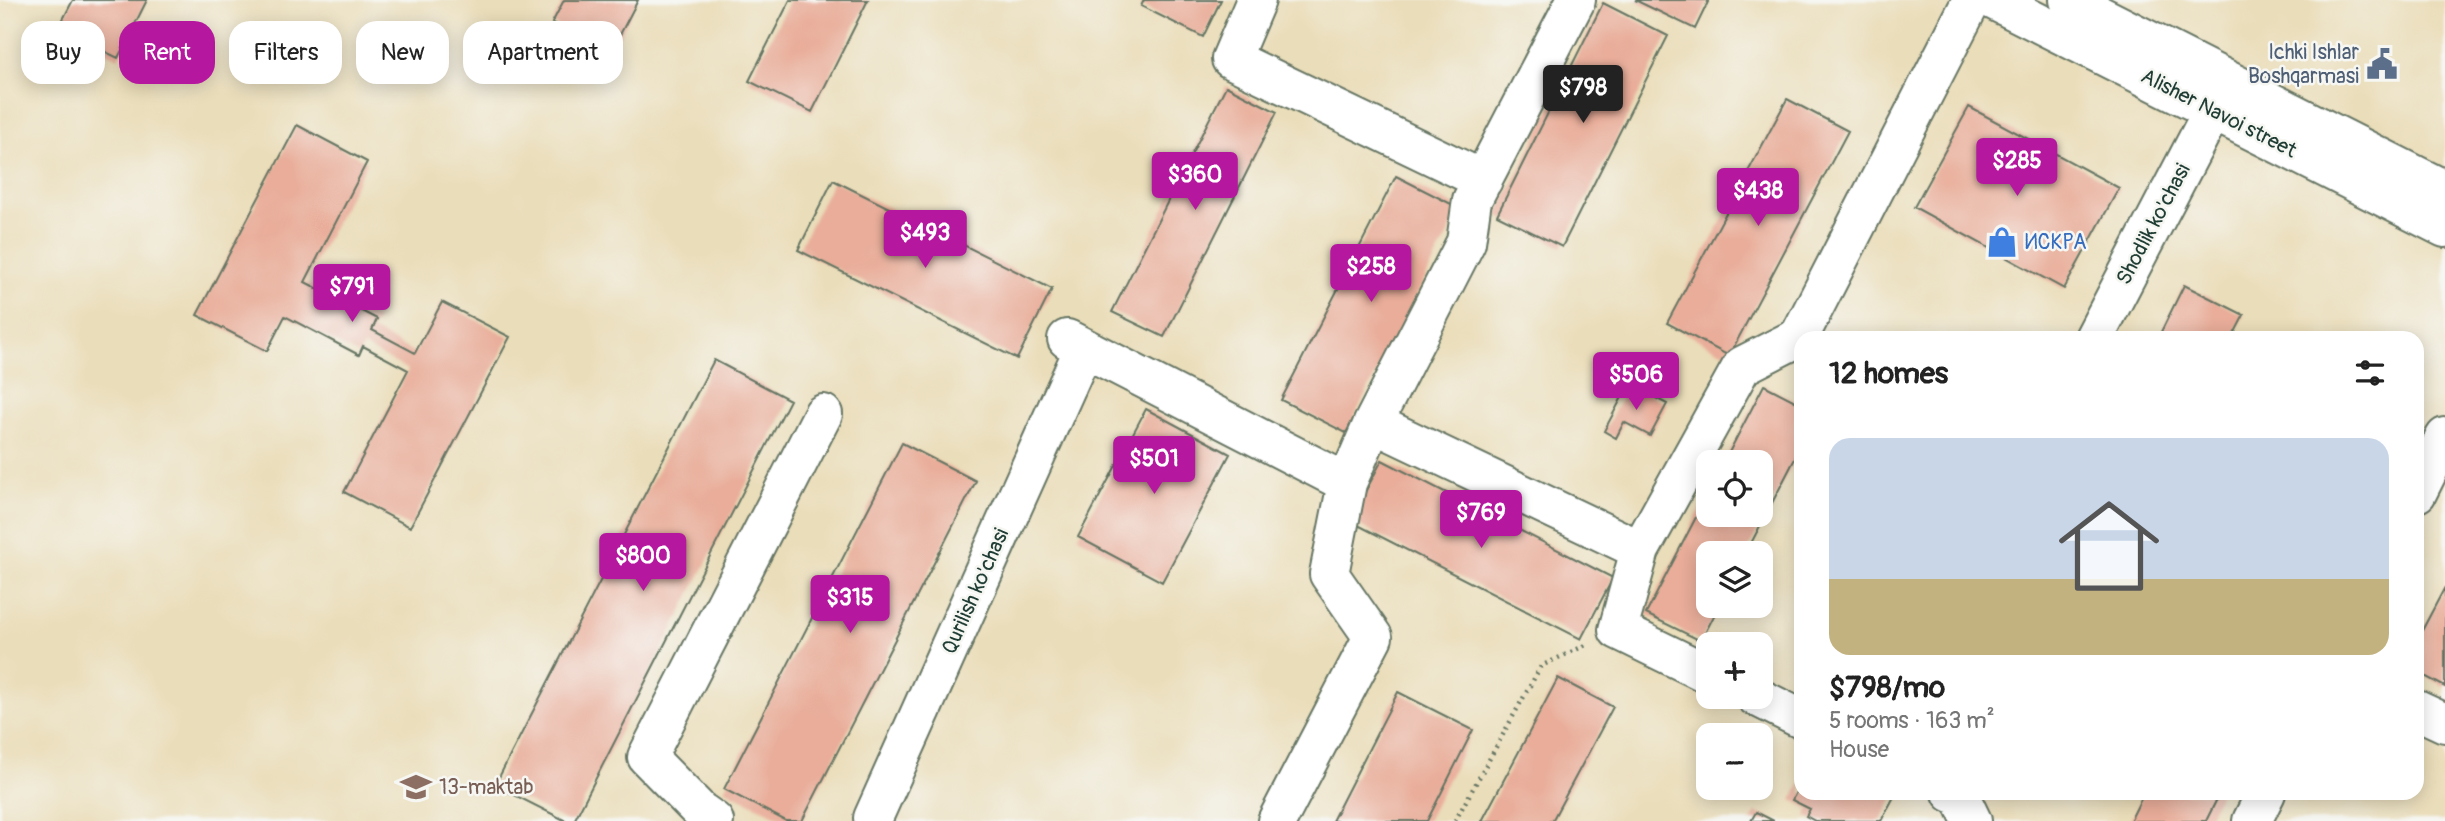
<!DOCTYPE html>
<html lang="en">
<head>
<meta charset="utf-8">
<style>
  body { margin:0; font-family:Pangolin,sans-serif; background:#f2f2f2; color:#222; height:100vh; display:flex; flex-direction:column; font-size:26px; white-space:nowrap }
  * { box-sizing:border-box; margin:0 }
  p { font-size:23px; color:#767676 }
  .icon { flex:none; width:38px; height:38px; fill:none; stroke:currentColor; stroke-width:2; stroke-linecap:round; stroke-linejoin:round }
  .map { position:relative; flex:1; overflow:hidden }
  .sheet { position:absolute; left:1794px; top:331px; width:630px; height:469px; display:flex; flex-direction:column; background:#fff; border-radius:21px; box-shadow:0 4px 18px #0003 }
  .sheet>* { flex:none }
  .guide { position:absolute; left:21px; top:21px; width:665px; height:63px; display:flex; gap:14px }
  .buttons { position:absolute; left:1696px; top:450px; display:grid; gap:14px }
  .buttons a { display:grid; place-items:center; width:77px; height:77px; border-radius:14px; background:#fff; box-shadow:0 4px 18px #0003; font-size:35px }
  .price { position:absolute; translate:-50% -60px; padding:0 16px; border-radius:7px; background:#b5179e; color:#fff; font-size:23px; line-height:46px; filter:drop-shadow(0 2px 4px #0008) }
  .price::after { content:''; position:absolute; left:50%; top:42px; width:21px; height:16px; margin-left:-10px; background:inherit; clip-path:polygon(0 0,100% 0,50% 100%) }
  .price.active { background:#222; color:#fff }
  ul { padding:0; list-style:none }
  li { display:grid; align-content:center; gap:14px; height:371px; padding:0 35px }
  li span { display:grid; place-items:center; height:217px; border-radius:21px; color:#555 }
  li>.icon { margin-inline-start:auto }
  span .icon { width:126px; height:126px; fill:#fffc; stroke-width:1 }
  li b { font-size:30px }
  h2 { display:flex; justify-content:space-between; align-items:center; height:84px; padding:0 35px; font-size:30px }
  .chip { padding:0 24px; border-radius:21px; background:#fff; box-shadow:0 4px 18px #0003; font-size:24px; line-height:63px }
  .chip.active { background:#b5179e; color:#fff }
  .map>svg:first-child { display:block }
</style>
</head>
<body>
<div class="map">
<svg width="2445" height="821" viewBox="0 0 2445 821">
  <rect width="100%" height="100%" fill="#f6f6f2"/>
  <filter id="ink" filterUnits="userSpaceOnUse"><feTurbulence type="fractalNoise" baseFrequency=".0143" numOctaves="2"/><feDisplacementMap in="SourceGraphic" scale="14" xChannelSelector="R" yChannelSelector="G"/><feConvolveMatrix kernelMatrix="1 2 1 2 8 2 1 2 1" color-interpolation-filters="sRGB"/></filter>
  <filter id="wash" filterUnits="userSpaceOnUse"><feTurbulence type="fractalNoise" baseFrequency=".00686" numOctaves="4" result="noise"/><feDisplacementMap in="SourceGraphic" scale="28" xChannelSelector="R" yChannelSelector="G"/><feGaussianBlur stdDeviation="1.57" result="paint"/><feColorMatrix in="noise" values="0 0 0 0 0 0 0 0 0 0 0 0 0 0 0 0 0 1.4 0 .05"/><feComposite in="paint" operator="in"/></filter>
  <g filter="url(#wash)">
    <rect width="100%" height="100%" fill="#eaddb9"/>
    <g id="blocks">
      <path fill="#e9ad9a" d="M73,0H147L118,58L58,29Z
        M564,0H638L611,52L552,23Z
        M790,0H868L812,112L749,81Z
        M1144,0H1221L1203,37L1141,6Z
        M1635,0H1709L1695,29Z
        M1603,3L1668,36L1562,247L1497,215Z
        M1226,86L1277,112L1164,337L1112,312Z
        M1787,99L1848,131L1729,356L1667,323Z
        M1969,107L2119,188L2064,289L1914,207Z
        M297,125L367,162L305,282L377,319L372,330L415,353L442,302L510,337L410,527L344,492L408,370L363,346L359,355L285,316L267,351L197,315Z
        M1396,176L1461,209L1346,433L1281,400Z
        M833,180L1052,289L1017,359L798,250Z
        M2184,285L2244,315L2232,338H2158Z
        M714,360L790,400L574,821H566L495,785Z
        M1629,384L1667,404L1650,436L1624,422L1616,438L1604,431Z
        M1764,385L1801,404V447L1746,553H1708V606H1719L1701,641L1646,614L1708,494V514H1760V462H1724Z
        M1146,409L1230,454L1162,582L1078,537Z
        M902,443L976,481L802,821H786L724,789Z
        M1382,460L1613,578L1581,639L1350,521Z
        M2445,587V687L2417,672V640Z
        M1558,678L1613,707L1552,821H1482Z
        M1398,692L1473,730L1427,821H1332Z
        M1801,783V793H1896L1881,821H1815L1806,816L1810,809L1792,800Z
        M2144,793H2220L2206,821H2130Z
        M1756,812L1774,821H1751Z"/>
    </g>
  </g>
  <g filter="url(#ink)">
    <use href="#blocks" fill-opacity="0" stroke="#667563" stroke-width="2"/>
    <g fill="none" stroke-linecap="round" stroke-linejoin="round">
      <defs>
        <path id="minor" d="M1256,0L1231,59L1483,180
          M2094,338L2213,110
          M1067,339L1347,483
          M1373,423L1640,550
          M2417,493L2445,437
          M1708,674L1618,630L1640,550L1742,366L1799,337L1972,0
          M1755,696L1801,719
          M2417,710L2445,723
          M1952,793L1960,796L1972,821
          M873,818L1084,348
          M714,821L700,811L647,757L823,414
          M1277,821L1373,637L1329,574L1347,483L1373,423L1466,242L1472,200L1576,0
          M2252,821L2266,793"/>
        <path id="major" d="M1993,0L2445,228
          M2069,0L2445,190"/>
      </defs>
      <use href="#minor" stroke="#667563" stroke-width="42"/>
      <use href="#major" stroke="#667563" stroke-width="42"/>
      <path stroke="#667563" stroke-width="4.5" stroke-dasharray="2 5" stroke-linecap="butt" d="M1455,821L1541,666L1586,645"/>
      <use href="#minor" stroke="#fff" stroke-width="38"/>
      <use href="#major" stroke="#fff" stroke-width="38"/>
    </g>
  </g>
  <defs>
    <symbol id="civic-bare" viewBox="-9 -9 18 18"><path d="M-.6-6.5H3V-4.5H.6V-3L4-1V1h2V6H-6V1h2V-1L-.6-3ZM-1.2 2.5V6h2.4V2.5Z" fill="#5c6f8a" stroke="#f6f6f2" stroke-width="2.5" paint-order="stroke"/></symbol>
    <symbol id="shop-bare" viewBox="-9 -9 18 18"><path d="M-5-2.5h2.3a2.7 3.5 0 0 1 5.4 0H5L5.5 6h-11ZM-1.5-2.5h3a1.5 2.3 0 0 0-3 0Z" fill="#3f7fe0" stroke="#f6f6f2" stroke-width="2.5" paint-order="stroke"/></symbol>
    <symbol id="school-bare" viewBox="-9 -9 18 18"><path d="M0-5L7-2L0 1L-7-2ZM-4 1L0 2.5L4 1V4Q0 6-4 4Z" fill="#8d6e63" stroke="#f6f6f2" stroke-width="2.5" paint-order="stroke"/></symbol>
  </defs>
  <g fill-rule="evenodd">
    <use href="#civic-bare" x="2360" y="42" width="44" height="44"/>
    <use href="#shop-bare" x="1980" y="220" width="44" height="44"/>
    <use href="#school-bare" x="394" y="765" width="44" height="44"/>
  </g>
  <g text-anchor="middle" stroke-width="5" stroke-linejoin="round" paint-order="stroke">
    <g font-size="21" fill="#4e5e75" stroke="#f6f6f2" text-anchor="end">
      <text x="2359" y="59">Ichki Ishlar<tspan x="2359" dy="24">Boshqarmasi</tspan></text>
    </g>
    <g font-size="21" fill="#1f3d34" stroke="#f6f6f2">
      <text transform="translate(2219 113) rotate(27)" y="7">Alisher Navoi street</text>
      <text transform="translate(2153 224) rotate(-62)" y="7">Shodlik ko'chasi</text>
      <text transform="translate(975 591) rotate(-66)" y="7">Qurilish ko'chasi</text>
    </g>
    <g font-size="21" fill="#366cbe" stroke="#f6f6f2" text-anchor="start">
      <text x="2025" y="249">ИСКРА</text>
    </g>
    <g font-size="21" fill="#785e54" stroke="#f6f6f2" text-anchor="start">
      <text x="439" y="794">13-maktab</text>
    </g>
  </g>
</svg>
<div class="buttons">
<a><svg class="icon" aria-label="locate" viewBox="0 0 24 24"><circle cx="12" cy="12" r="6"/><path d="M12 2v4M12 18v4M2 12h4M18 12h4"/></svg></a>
<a><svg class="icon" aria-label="layers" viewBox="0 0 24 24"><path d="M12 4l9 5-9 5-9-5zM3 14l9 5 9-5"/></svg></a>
<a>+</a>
<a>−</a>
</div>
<b class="price active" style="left:1583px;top:125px">$798</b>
<b class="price" style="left:2017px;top:198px">$285</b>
<b class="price" style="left:1195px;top:212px">$360</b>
<b class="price" style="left:1758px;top:228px">$438</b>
<b class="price" style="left:925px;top:270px">$493</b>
<b class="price" style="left:1371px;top:304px">$258</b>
<b class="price" style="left:352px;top:324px">$791</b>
<b class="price" style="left:1636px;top:412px">$506</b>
<b class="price" style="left:1154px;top:496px">$501</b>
<b class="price" style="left:1481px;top:550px">$769</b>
<b class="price" style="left:643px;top:593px">$800</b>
<b class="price" style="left:850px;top:635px">$315</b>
<div class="guide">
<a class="chip">Buy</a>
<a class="chip active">Rent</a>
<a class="chip">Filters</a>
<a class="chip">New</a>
<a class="chip">Apartment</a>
</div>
<section class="sheet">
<h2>12 homes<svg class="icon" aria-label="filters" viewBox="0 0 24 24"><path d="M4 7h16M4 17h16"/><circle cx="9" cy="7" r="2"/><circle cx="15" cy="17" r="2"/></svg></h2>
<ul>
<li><span style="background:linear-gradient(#c9d6e8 65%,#c2b280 0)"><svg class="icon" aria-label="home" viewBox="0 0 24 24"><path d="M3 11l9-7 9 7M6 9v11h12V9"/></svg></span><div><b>$798/mo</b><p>5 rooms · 163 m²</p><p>House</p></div></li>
</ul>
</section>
</div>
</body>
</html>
